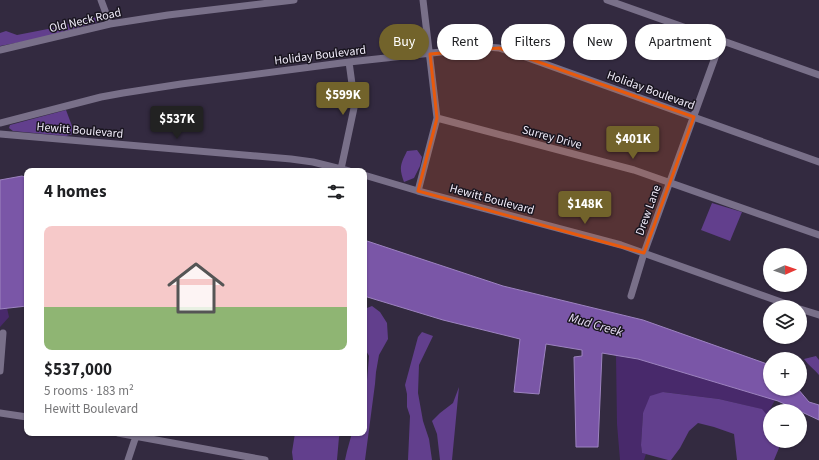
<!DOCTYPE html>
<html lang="en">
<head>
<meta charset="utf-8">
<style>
  body { margin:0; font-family:"Source Sans 3",sans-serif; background:#f2f2f2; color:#202124; height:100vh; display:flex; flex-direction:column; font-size:15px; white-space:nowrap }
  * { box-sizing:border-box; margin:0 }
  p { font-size:13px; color:#757577 }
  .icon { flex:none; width:22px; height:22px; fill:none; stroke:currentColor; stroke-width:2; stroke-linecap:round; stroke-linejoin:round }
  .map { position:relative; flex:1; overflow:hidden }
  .drawer { position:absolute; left:24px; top:168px; width:343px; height:268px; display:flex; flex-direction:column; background:#fff; border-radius:8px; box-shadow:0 1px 3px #0004 }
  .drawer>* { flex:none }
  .top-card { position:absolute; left:379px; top:24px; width:380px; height:36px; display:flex; gap:8px }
  .needle { width:26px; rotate:88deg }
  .controls { position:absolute; left:763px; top:248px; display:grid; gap:8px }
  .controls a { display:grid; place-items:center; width:44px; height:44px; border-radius:50%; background:#fff; box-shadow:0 1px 3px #0004; font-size:20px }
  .price { position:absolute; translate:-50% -34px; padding:0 9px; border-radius:4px; background:#72632b; color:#fff; font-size:13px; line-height:26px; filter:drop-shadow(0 1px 2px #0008) }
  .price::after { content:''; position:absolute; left:50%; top:24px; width:12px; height:9px; margin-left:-6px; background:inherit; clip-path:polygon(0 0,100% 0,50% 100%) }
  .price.active { background:#222; color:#fff }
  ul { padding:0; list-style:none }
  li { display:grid; align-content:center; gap:8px; height:212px; padding:0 20px }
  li+li { border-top:1px solid #e0e0e0 }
  li span { display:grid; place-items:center; height:124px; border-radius:8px; color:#555 }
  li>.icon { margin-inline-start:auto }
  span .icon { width:72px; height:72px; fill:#fffc; stroke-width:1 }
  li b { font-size:17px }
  h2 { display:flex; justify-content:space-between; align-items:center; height:48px; padding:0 20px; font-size:17px }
  .pill { padding:0 14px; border-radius:18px; background:#fff; box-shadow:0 1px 3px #0004; font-size:14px; line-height:36px }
  .pill.active { background:#72632b; color:#fff }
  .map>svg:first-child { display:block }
</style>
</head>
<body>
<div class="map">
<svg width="819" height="460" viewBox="0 0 819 460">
  <rect width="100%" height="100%" fill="#332a40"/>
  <path fill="#48296b" d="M7,308L9,317L0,327V309Z
    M616,355L638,359L775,400L767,415L761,409L719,399L663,392L643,413L641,445L642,453L646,454L644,460H620L617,424Z"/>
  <path fill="#623f8d" d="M97,17L99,22L37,39L0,46V33L6,31L17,35L53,28Z
    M66,110L72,126L73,134L66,136L13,131L9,128L10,125Z
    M417,150L422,157L420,166L414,178L404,182C399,168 400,165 407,151Z
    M712,203L742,212L730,241L701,230Z
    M372,306L380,312L387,323L388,339L379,355L376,372L375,384L365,460H345L347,451L352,433H364V394L367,380L369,356L364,347V321L367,308Z
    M422,332L433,336L419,365L418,393L423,421L429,439L432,460H408L410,416L407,407V394L405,385L418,337Z
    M816,356L819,360V375C814,369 808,365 804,359Z
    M459,387L452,460H440L437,434L432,421L440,413L453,403Z
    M663,392L719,399L762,409L767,415L770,420V441H780L779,448L774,460H737L734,434L714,427L698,423L689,431L680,448L671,460H668L642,453L641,445L643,413L650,396Z
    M295,433H341L339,437L337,460H293L292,452Z"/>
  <path fill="#7a56a7" stroke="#9d83c0" d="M22,176L27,178V306L0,309V180Z
    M364,240L503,286L643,320L770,365V389H798L809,402L819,405V420L778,401L638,359L602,353L598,447H576L574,357L582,356V350L546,344L539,394L514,392L520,339L443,320L364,296Z"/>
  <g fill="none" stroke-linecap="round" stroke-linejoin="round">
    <path stroke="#797089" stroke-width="7" d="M101,0L110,24
      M607,0L819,75
      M0,50L110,24L168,15L294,0
      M437,118L634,170L819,235
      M0,123L101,97L123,93L181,84L349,62L487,47L499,48L517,54L819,162
      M0,134L291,159L313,162L349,171
      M341,169L354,108L352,84L349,62
      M364,175L418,191L621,245L795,307
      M418,191L437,118L423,0
      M631,296L644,253L721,41
      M800,309L819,315
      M0,371L3,333
      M0,413L27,417
      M118,433L265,460
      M128,460L136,436"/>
  </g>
  <path fill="#e8590c" fill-opacity="0.2" stroke="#e8590c" stroke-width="3" stroke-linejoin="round" d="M499,48L694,117L644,253L418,191L437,118L430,54Z"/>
  <g text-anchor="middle" stroke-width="3" stroke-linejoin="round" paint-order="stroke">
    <g font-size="12" fill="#f0ebf9" stroke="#19151f">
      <text transform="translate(85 20) rotate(-13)" y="4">Old Neck Road</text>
      <text transform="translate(320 55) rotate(-7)" y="4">Holiday Boulevard</text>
      <text transform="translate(651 90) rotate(20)" y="4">Holiday Boulevard</text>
      <text transform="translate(80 130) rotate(5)" y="4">Hewitt Boulevard</text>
      <text transform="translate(552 137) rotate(15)" y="4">Surrey Drive</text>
      <text transform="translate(492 199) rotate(15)" y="4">Hewitt Boulevard</text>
      <text transform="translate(648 210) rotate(-70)" y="4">Drew Lane</text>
    </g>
    <g font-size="13" font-style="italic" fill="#e7def5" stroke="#19151f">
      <text transform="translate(596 324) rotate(16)" y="5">Mud Creek</text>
    </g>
  </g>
</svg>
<div class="controls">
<a><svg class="needle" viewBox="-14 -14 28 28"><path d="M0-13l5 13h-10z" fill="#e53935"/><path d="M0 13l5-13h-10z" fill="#757577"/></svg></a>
<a><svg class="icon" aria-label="layers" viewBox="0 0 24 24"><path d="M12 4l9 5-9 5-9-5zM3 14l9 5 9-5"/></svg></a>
<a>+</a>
<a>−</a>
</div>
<b class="price" style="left:343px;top:116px">$599K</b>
<b class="price active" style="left:177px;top:140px">$537K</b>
<b class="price" style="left:633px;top:160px">$401K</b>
<b class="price" style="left:585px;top:225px">$148K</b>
<div class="top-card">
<a class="pill active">Buy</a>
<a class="pill">Rent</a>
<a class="pill">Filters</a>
<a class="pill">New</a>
<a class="pill">Apartment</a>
</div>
<section class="drawer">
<h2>4 homes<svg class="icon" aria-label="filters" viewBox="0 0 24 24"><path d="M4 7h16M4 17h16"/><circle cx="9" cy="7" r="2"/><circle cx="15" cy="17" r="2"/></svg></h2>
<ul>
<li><span style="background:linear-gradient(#f6c9c9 65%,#8fb573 0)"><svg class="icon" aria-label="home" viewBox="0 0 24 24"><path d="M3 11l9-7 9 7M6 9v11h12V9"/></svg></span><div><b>$537,000</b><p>5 rooms · 183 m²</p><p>Hewitt Boulevard</p></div></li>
</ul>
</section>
</div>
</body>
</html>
